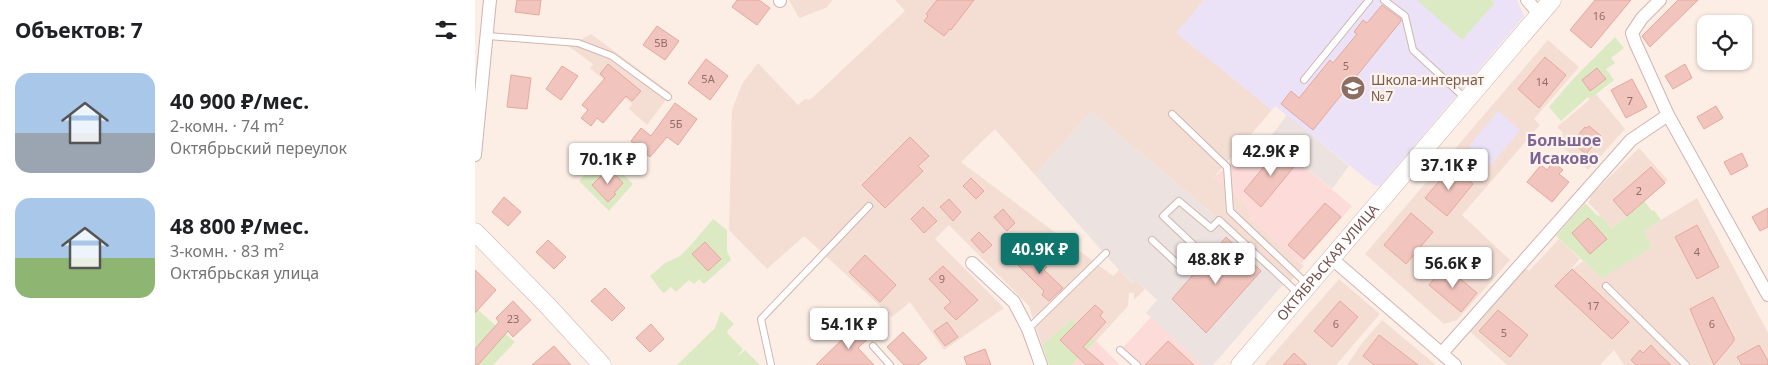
<!DOCTYPE html>
<html lang="ru">
<head>
<meta charset="utf-8">
<style>
  body { margin:0; font-family:"Noto Sans",sans-serif; background:#f6f6f6; color:#202124; height:100vh; display:flex; flex-direction:column; font-size:19px; white-space:nowrap }
  * { box-sizing:border-box; margin:0 }
  p { font-size:16px; color:#757577 }
  .icon { flex:none; width:28px; height:28px; fill:none; stroke:currentColor; stroke-width:2; stroke-linecap:round; stroke-linejoin:round }
  .map { position:relative; flex:1; overflow:hidden }
  .details { display:flex; flex-direction:column; background:#fff; width:475px }
  .details>* { flex:none }
  .fabs { position:absolute; left:1222px; top:15px; display:grid; gap:10px }
  .fabs a { display:grid; place-items:center; width:55px; height:55px; border-radius:10px; background:#fff; box-shadow:0 1px 4px #0004; font-size:25px }
  .price { position:absolute; translate:-50% -42px; padding:0 11px; border-radius:5px; background:#fff; color:#222; font-size:16px; line-height:32px; filter:drop-shadow(0 1px 2px #0008) }
  .price::after { content:''; position:absolute; left:50%; top:30px; width:15px; height:11px; margin-left:-8px; background:inherit; clip-path:polygon(0 0,100% 0,50% 100%) }
  .price.selected { background:#0f766e; color:#fff }
  ul { padding:0; list-style:none }
  li { display:flex; align-items:center; gap:15px; height:125px; padding:0 15px }
  li span { display:grid; place-items:center; flex:none; width:140px; height:100px; border-radius:15px; color:#555 }
  li>.icon { margin-inline-start:auto }
  span .icon { width:60px; height:60px; fill:#fffc; stroke-width:1 }
  li b { font-size:21px }
  h2 { display:flex; justify-content:space-between; align-items:center; height:60px; padding:0 15px; font-size:21px }
  main { display:flex; flex:1; min-height:0 }
  .map>svg:first-child { display:block }
</style>
</head>
<body>
<main>
<section class="details">
<h2>Объектов: 7<svg class="icon" aria-label="filters" viewBox="0 0 24 24"><path d="M4 7h16M4 17h16"/><circle cx="9" cy="7" r="2"/><circle cx="15" cy="17" r="2"/></svg></h2>
<ul>
<li><span style="background:linear-gradient(#a9c7e8 60%,#9aa5b1 0)"><svg class="icon" aria-label="home" viewBox="0 0 24 24"><path d="M3 11l9-7 9 7M6 9v11h12V9"/></svg></span><div><b>40 900 ₽/мес.</b><p>2-комн. · 74 m²</p><p>Октябрьский переулок</p></div></li>
<li><span style="background:linear-gradient(#a9c7e8 60%,#8fb573 0)"><svg class="icon" aria-label="home" viewBox="0 0 24 24"><path d="M3 11l9-7 9 7M6 9v11h12V9"/></svg></span><div><b>48 800 ₽/мес.</b><p>3-комн. · 83 m²</p><p>Октябрьская улица</p></div></li>
</ul>
</section>
<div class="map">
<svg width="1293" height="365" viewBox="0 0 1293 365">
  <rect width="100%" height="100%" fill="#fceee5"/>
  <path fill="#f4ded4" d="M314,0H358L351,8L324,18Z
    M420,0H729L702,33L797,110L739,177L771,205L776,219L829,266L814,283L716,195L616,111L560,175L520,129L486,162L638,276L644,270L658,283L661,280L670,289L659,300V293H654L653,306L621,341L597,319L567,345L554,306L474,225L460,239L529,308L469,350L435,302L417,317L329,236L292,269L254,230L257,110L267,84L283,63L323,105L330,99L335,100L430,11Z
    M116,34L196,93L172,125L154,109L157,104L115,68L118,64L93,46Z
    M1073,40L1104,67L1059,119L1065,125L987,215L1035,260L982,320L969,324L890,254Z
    M1121,94L1150,129L1113,170L1081,141L1088,133L1082,127Z
    M1164,148L1193,180L1137,228L1113,202L1116,199L1114,197Z
    M1222,198L1293,333V365H1149L1139,350L1125,365H1032L992,329L1048,266L1054,271L1084,239L1105,259L1091,274L1108,261L1127,277L1177,247L1168,231Z
    M864,279L905,314L861,365H789Z
    M907,320L961,365H872L887,343Z"/>
  <path fill="#fcdbd9" d="M791,136L877,206L826,264L776,219L771,205L739,177Z
    M676,317L727,365H658L644,352Z
    M621,341L645,365H597Z"/>
  <path fill="#ece2df" d="M616,111L716,195L811,281L738,365H727L671,313L682,300L661,280L659,283L644,270L560,175Z
    M812,115L874,166L857,189L794,139Z"/>
  <path fill="#ebe2f8" d="M729,0H1042L1049,16L905,186L899,185L800,106L797,110L701,33Z
    M1023,111L1045,130L1016,165L994,146Z"/>
  <path fill="#dceac3" d="M942,0H1016L1020,3L987,40Z
    M1140,37L1149,48L1136,58L1140,63L1131,69L1139,80L1115,99L1113,97L1086,121L1074,107L1098,79Z
    M128,154L158,184L134,211L104,181Z
    M1169,201L1177,211L1179,210L1186,220L1169,231L1177,247L1127,278L1081,236L1110,203L1123,216L1125,215L1137,228Z
    M238,219L252,230V251L256,260L229,284L224,279L219,284L214,280L201,292L196,287L189,293L187,292L175,276L190,263L205,256L213,248Z
    M3,310L40,342L18,365H0V313Z
    M246,311L259,324L252,331L253,334L268,349L262,357L270,350L285,365H202L240,328Z
    M597,319L621,341L597,365H574L567,345Z"/>
  <path fill="#f1c5bd" stroke="#e4a89d" d="M42,0H66L64,15L40,12Z
    M262,0H284L295,8L282,25L257,7Z
    M462,0H499L479,26L476,30L475,29L469,36L449,21L453,16L451,14Z
    M1120,0H1156L1116,48L1095,30Z
    M1203,0H1223L1175,47L1167,36Z
    M907,5L926,19V21L838,130L806,104L816,91L824,98L855,60L858,63L882,34L879,32L888,20L892,23Z
    M182,26L204,41L190,60L168,45Z
    M1070,57L1091,75L1064,108L1043,89Z
    M231,59L253,76L235,100L213,83Z
    M133,64L166,91L157,101L151,96L128,123L122,118L116,126L106,118L113,110L107,105L130,78L125,74Z
    M1210,64L1217,78L1198,89L1190,76Z
    M87,66L103,76L86,100L71,89Z
    M1122,68L1131,79L1115,91L1107,80Z
    M36,75L56,78L52,109L32,107Z
    M1157,79L1172,107L1151,118L1136,90Z
    M200,103L222,119L203,145L192,137L175,157L156,141L166,128L176,136Z
    M1241,106L1248,118L1229,129L1222,117Z
    M1114,126L1126,136L1111,154L1101,146L1104,143L1101,138L1110,127L1112,128Z
    M435,137L454,156L443,166L448,171L410,208L387,185Z
    M805,147L823,162L786,207L769,191Z
    M1267,153L1273,166L1256,175L1249,162Z
    M1078,162L1088,170L1084,174L1094,182L1077,202L1052,182L1066,165L1072,170Z
    M977,166L998,184L972,216L950,198Z
    M1176,167L1190,183L1152,216L1138,200Z
    M134,168L148,183L139,193L141,194L133,202L117,185Z
    M496,178L509,191L501,199L488,186Z
    M29,197L46,212L33,226L17,212Z
    M474,199L486,212L478,221L465,207Z
    M850,203L866,217L829,259L813,245Z
    M448,207L462,221L449,233L436,219Z
    M1293,208V227L1285,231L1277,217Z
    M528,209L540,223L532,231L519,217Z
    M936,213L958,232L931,264L909,245Z
    M1113,218L1132,239L1115,254L1097,233Z
    M1222,225L1244,267L1222,279L1200,237Z
    M504,232L517,245L508,253L496,240Z
    M751,237L786,271L731,333L697,299Z
    M73,240L91,257L79,269L61,252Z
    M230,242L246,259L233,271L217,254Z
    M556,250L572,267L569,270L588,288L574,301L567,295L569,291L542,264Z
    M390,255L421,285L405,302L374,272Z
    M468,266L503,300L481,320L469,308L476,302L454,279Z
    M970,266L1002,293L986,312L954,285Z
    M1097,269L1154,322L1137,339L1080,286Z
    M0,270L21,290L0,313Z
    M130,288L150,308L137,321L116,301Z
    M1238,297L1259,338V341L1239,365L1215,309Z
    M38,301L56,320L38,337L33,331L3,365H0V349L24,322L21,318Z
    M865,301L883,317L857,347L839,331Z
    M620,305L628,312L625,316L631,322L608,347L629,365H611L585,340Z
    M1023,310L1053,335L1035,357L1004,331Z
    M385,322L397,335L383,348L399,365H341Z
    M472,322L483,337L470,346L459,331Z
    M176,324L189,339L175,352L161,338Z
    M428,332L452,358L443,365H429L412,347Z
    M904,335L943,365H899L888,356Z
    M693,341L719,365H670Z
    M1176,345L1184,354L1196,365H1161L1156,360L1165,350L1168,353Z
    M1284,345L1293,361V365H1267L1262,357Z
    M79,346L96,365H57Z
    M510,349L516,365H492L489,357Z
    M819,353L832,365H808Z"/>
  <g fill="none" stroke-linecap="round" stroke-linejoin="round">
    <defs>
      <path id="lane" d="M909,0L930,16L938,50L991,99
        M13,36L103,43L137,56L193,97
        M829,80L894,0
        M697,114L752,167L755,211L832,284
        M677,240L708,269L725,251L688,216L704,201L736,228L744,220L824,294
        M1131,286L1211,365
        M553,329L631,253
        M398,346L415,365
        M645,350L662,365
        M296,365L286,319L394,206"/>
      <path id="street" d="M305,0V1
        M1052,0L1065,15
        M1185,0L1167,18L1157,33L1160,42L1193,115L1293,295
        M0,155L15,0
        M856,258L980,365
        M497,263L539,302L553,329L566,365
        M967,353L1156,140L1193,115"/>
      <g id="secondary">
        <path d="M0,232L72,305L127,365"/>
        <path id="s1" d="M765,365L1077,0"/>
      </g>
    </defs>
    <use href="#lane" stroke="#d0b5ae" stroke-width="8"/>
    <use href="#street" stroke="#d0b5ae" stroke-width="14"/>
    <use href="#secondary" stroke="#d3b4ac" stroke-width="19"/>
    <use href="#lane" stroke="#fff" stroke-width="6"/>
    <use href="#street" stroke="#fff" stroke-width="12"/>
    <use href="#secondary" stroke="#fff" stroke-width="18"/>
  </g>
  <defs>
    <symbol id="school-disc" viewBox="-11 -11 22 22"><circle r="9.5" fill="#8d6e63" stroke="#fff3eb"/><path d="M0-5L7-2L0 1L-7-2ZM-4 1L0 2.5L4 1V4Q0 6-4 4Z" fill="#fff"/></symbol>
  </defs>
  <g fill-rule="evenodd">
    <use href="#school-disc" x="864" y="74" width="28" height="28"/>
  </g>
  <g text-anchor="middle" stroke-width="4.5" stroke-linejoin="round" paint-order="stroke">
    <g font-size="11" fill="#946c67">
      <text x="1124" y="20">16</text>
      <text x="186" y="47">5В</text>
      <text x="871" y="70">5</text>
      <text x="233" y="83">5А</text>
      <text x="1067" y="86">14</text>
      <text x="1155" y="105">7</text>
      <text x="201" y="128">5Б</text>
      <text x="1164" y="195">2</text>
      <text x="1222" y="256">4</text>
      <text x="467" y="283">9</text>
      <text x="1118" y="310">17</text>
      <text x="38" y="323">23</text>
      <text x="861" y="328">6</text>
      <text x="1237" y="328">6</text>
      <text x="1029" y="337">5</text>
    </g>
    <g font-size="14" fill="#785e54" stroke="#fff3eb" text-anchor="start">
      <text x="896" y="85">Школа-интернат<tspan x="896" dy="16">№7</tspan></text>
    </g>
    <g font-size="14" fill="#754f4a" stroke="#fff3eb">
      <text dy="5" stroke="none"><textPath href="#s1" startOffset="135">ОКТЯБРЬСКАЯ УЛИЦА</textPath></text>
    </g>
    <g font-size="16" font-weight="bold" fill="#7c6698" stroke="#fff3eb">
      <text x="1089" y="146">Большое<tspan x="1089" dy="18">Исаково</tspan></text>
    </g>
  </g>
</svg>
<div class="fabs">
<a><svg class="icon" aria-label="locate" viewBox="0 0 24 24"><circle cx="12" cy="12" r="6"/><path d="M12 2v4M12 18v4M2 12h4M18 12h4"/></svg></a>
</div>
<b class="price" style="left:796px;top:177px">42.9K ₽</b>
<b class="price" style="left:133px;top:185px">70.1K ₽</b>
<b class="price" style="left:974px;top:191px">37.1K ₽</b>
<b class="price selected" style="left:565px;top:275px">40.9K ₽</b>
<b class="price" style="left:741px;top:285px">48.8K ₽</b>
<b class="price" style="left:978px;top:289px">56.6K ₽</b>
<b class="price" style="left:374px;top:350px">54.1K ₽</b>
</div>
</main>
</body>
</html>
